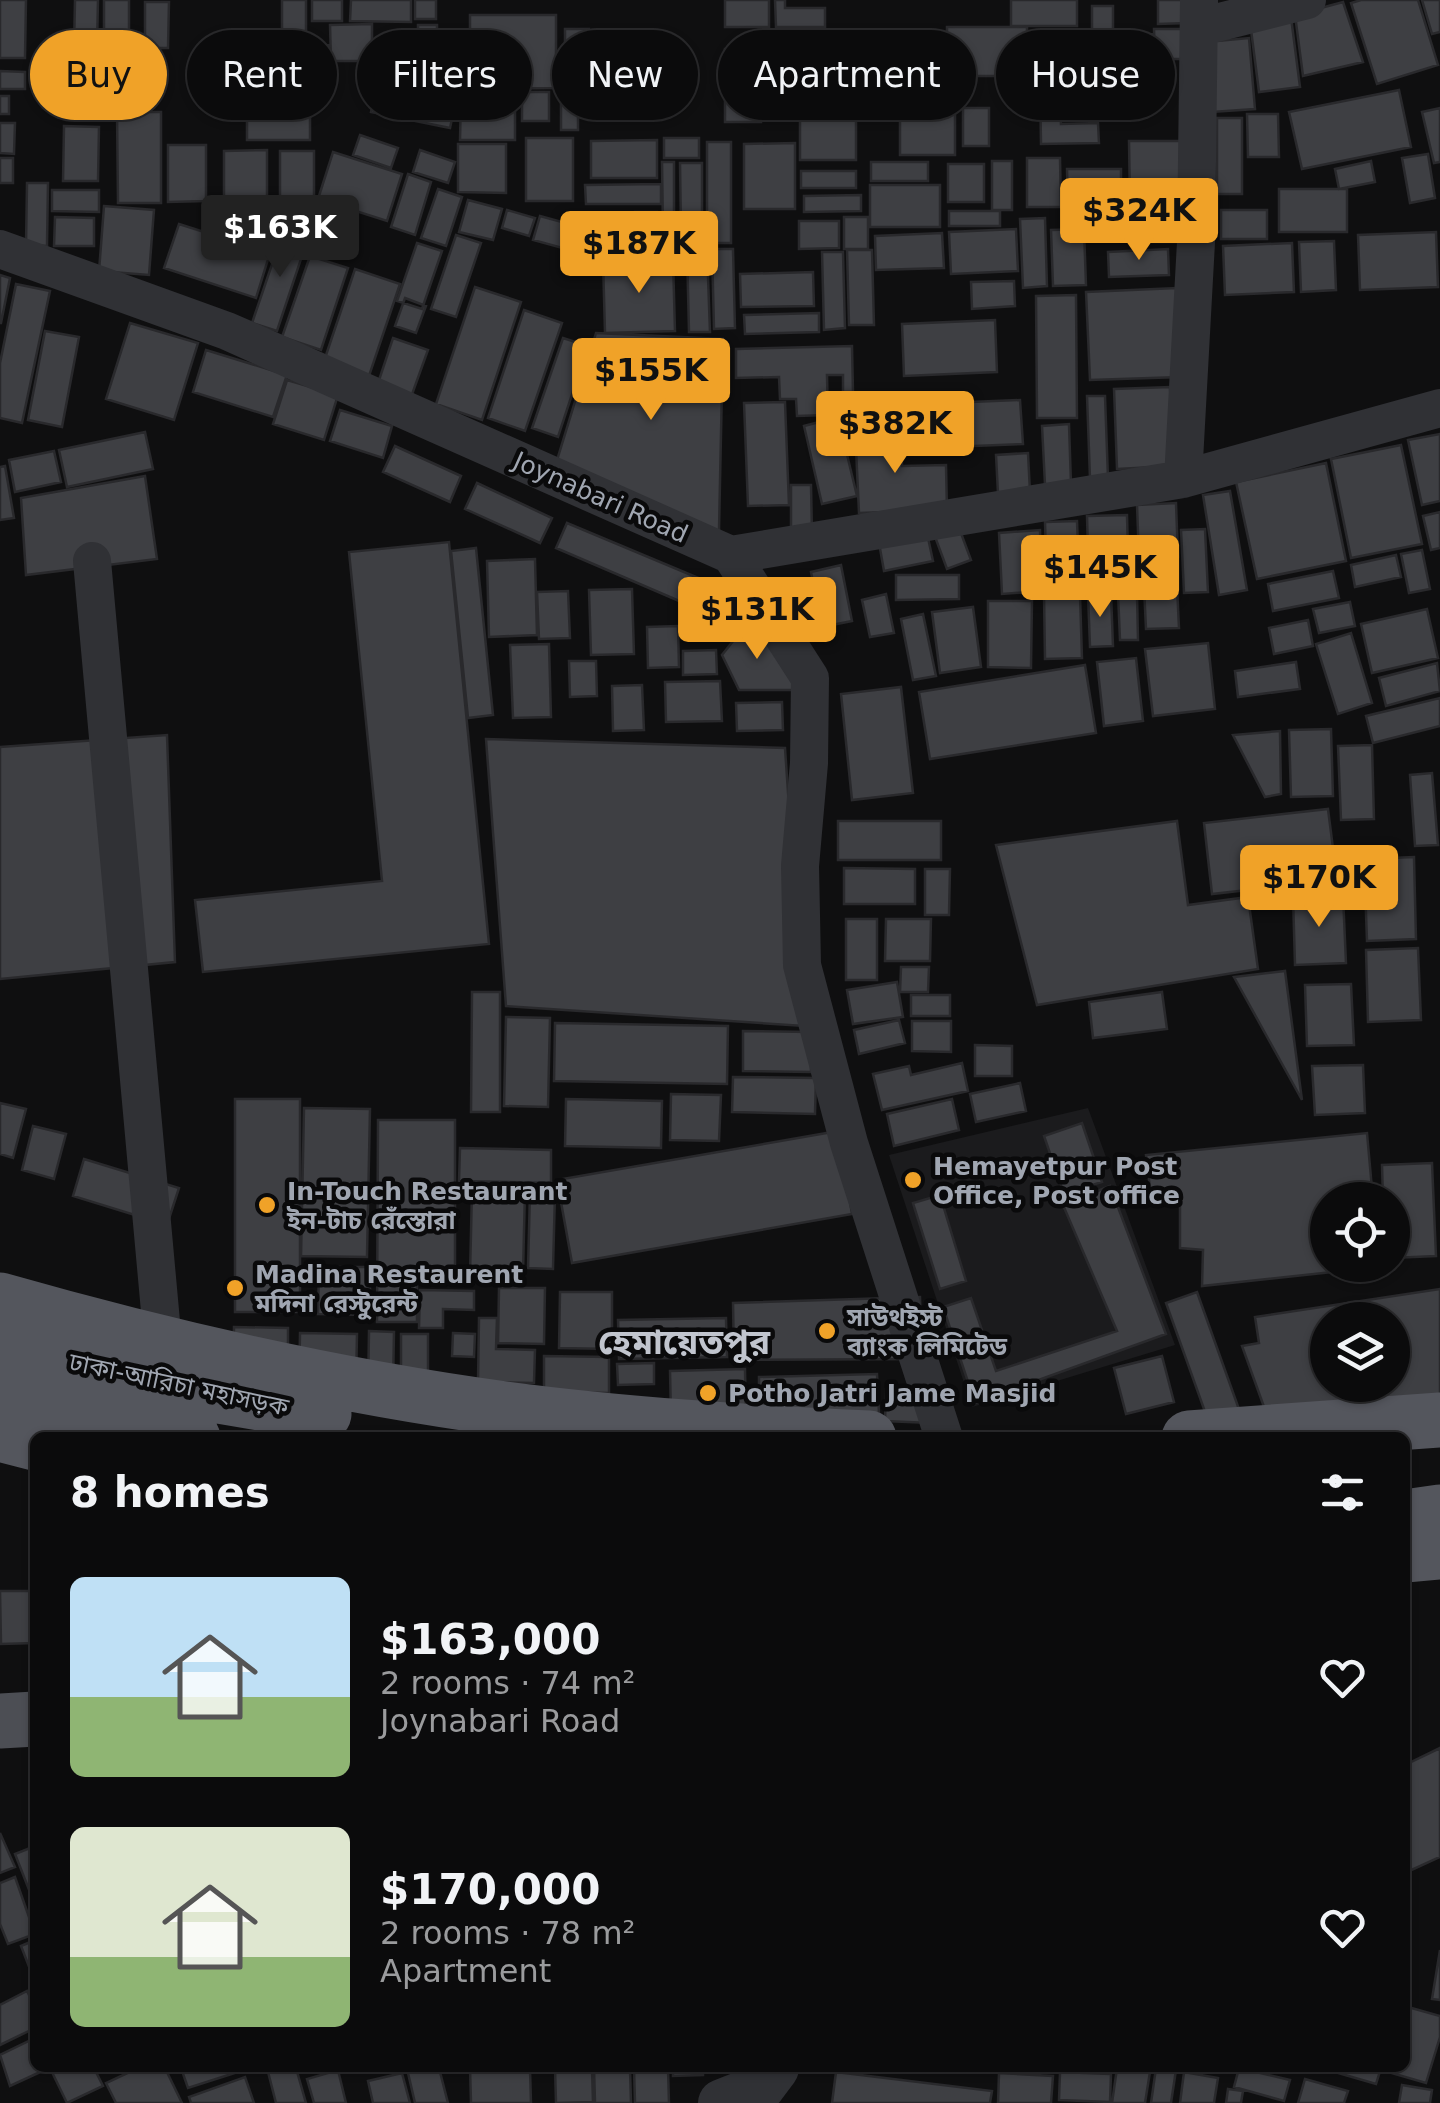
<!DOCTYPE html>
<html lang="en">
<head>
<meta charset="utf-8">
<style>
  body { margin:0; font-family:"DejaVu Sans","Noto Sans Bengali",sans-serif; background:#19191a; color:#f1f3f6; height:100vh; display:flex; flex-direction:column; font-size:38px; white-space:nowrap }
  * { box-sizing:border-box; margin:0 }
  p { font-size:32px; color:#9a9b9d }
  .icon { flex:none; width:55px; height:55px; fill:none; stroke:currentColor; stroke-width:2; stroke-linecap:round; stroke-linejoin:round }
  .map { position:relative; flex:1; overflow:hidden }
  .sheet { position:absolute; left:30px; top:1432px; width:1380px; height:640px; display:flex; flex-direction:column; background:#0b0b0c; border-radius:15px; box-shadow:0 2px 8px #0004,0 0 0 2px #2b2b2d }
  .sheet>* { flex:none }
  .hud { position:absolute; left:30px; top:30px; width:1380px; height:90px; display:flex; gap:20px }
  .fabs { position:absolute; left:1310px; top:1182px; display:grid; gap:20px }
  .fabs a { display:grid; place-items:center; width:100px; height:100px; border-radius:50%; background:#0b0b0c; box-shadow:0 2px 8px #0004,0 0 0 2px #2b2b2d; font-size:50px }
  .price { position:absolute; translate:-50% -85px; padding:0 22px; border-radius:10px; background:#f0a228; color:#111; font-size:32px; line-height:65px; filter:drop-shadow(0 2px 5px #0008) }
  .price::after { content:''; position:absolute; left:50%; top:60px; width:30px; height:22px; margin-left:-15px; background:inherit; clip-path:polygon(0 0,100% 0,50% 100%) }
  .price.selected { background:#222; color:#fff }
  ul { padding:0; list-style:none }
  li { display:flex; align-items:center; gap:30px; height:250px; padding:0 40px }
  li span { display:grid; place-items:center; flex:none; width:280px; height:200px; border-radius:15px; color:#555 }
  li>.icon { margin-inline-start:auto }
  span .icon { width:120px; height:120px; fill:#fffc; stroke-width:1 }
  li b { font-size:42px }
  h2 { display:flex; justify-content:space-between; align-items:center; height:120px; padding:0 40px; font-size:42px }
  .chip { padding:0 35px; border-radius:45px; background:#0b0b0c; box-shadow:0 2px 8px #0004,0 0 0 2px #2b2b2d; font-size:35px; line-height:90px }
  .chip.selected { background:#f0a228; color:#111 }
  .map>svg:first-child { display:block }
</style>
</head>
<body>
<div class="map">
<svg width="1440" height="2103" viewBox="0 0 1440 2103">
  <rect width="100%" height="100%" fill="#0f0f10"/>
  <path fill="#1b1b1d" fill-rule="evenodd" d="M1088,1108L1175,1345L972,1407L889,1155ZM1082,1124L1102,1181L1064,1194L1044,1136ZM1110,1187L1166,1333L975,1402L943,1307L971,1298L996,1371L1117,1331ZM939,1195L966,1281L941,1289L914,1203Z"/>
  <path fill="#3e3f43" stroke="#29292c" stroke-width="2.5" fill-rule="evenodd" d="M0,0H26L25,58H0Z
    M75,0H98L97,47H74Z
    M104,0H129V31H104Z
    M282,0H306V38H282Z
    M312,0H342V21H312Z
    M351,0H411V22L350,21Z
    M415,0H436V19H415Z
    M725,0H769V27H725Z
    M775,0H785V8H825V27H776Z
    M1011,0H1077V26H1011Z
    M1158,0H1187L1188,23L1158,24Z
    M1361,0H1418L1438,65L1377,84L1351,3Z
    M1422,0H1440V32L1432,34Z
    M145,2H169L168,48H145Z
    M1343,2L1363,62L1303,76L1295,15Z
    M1092,6H1113V31L1092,32Z
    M470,15H556V88L470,89Z
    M1291,17L1300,87L1259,92L1250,22Z
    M372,24V61H331L330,25Z
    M418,25H437V71H418Z
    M947,27H1027V76H947Z
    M565,29H589L590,83H565Z
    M1154,29H1193V59H1155Z
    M1152,34L1153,62L1094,63V36Z
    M1249,38L1255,109L1212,112L1206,42Z
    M330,45V94H245L244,47Z
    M783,47H838V86H783Z
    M761,48V122H725V49Z
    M0,71L25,72V89H0Z
    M1109,71H1157L1158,100L1109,101Z
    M378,79L457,96L450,128L371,112Z
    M1040,86H1104V102L1060,103L1061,124L1098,123L1099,143L1041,144Z
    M1399,90L1411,147L1302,169L1289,112Z
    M900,91H955V155H900Z
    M522,92H549V121H522Z
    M461,95L515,96V140H460Z
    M0,96H9V114H0Z
    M561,101H578V130H561Z
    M310,105V140H247V106Z
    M963,108H989V146H963Z
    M1440,108V162L1434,163L1422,112Z
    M117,112H161V203H118Z
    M1247,114H1278L1279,157H1248Z
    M800,115H856V160H800Z
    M1217,118H1242V194H1217Z
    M0,123H15L14,154L0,153Z
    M64,126L99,127L98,181H63Z
    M360,135L398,148L391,168L353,155Z
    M526,138H573V201H526Z
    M664,138H699V158H664Z
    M657,140V178H591V141Z
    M1129,141H1182L1183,203H1130Z
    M707,142H731V243H707Z
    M795,143V209H744V144Z
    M458,144H506V193L458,192Z
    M168,145H206V201L168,202Z
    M267,150V208L224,209V151Z
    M420,150L455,162L448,183L413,172Z
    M280,151H314V220L280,221Z
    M333,152L402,174L387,221L318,199Z
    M1428,154L1435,198L1410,203L1402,158Z
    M0,158H13V183H0Z
    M1027,158H1060L1061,207H1027Z
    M992,161H1012V210H992Z
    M1371,161L1375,182L1339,189L1335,169Z
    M662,162H674V232H663Z
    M871,162H928V181H871Z
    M680,163H702V232H681Z
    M948,164H984V202H948Z
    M1067,169H1121V211H1068Z
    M801,171H856V188H801Z
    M408,174L431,182L415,235L391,227Z
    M27,183H48L47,246L26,245Z
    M661,184V204H586L585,185Z
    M870,185H940V227H870Z
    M438,189L462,197L446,246L421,238Z
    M1279,189H1347V232H1279Z
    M52,190H99V212L52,211Z
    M861,195V211L804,212V196Z
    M468,200L502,209L493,240L459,232Z
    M104,206L154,210L149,275L99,271Z
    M507,210L535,218L529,236L502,228Z
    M1221,210H1267V239H1221Z
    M949,211H1000V226H949Z
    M635,212H657V248H636Z
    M1149,215H1186V242H1149Z
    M540,216L584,228L577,252L533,240Z
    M55,217L94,218V246H54Z
    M844,217H868V249H844Z
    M1092,217H1140V237L1092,238Z
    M1045,218L1047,286L1023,288L1020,219Z
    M799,221H839V248L799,249Z
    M179,224L270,253L256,298L164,268Z
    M284,229L308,238L277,331L252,323Z
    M1016,229L1018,271L951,274L949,232Z
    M1084,229L1086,285L1053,286L1051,230Z
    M1436,232L1438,287L1360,290L1358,235Z
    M942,233L944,268L876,270L875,236Z
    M456,235L481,243L456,317L431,309Z
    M1334,241L1336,290L1301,292L1299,242Z
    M417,243L442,251L422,309L397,301Z
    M1292,243L1294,292L1225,295L1223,246Z
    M707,249L710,332H689L687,250Z
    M712,249H733L735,328L714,329Z
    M1168,249L1169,275L1109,277L1108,252Z
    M847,250H872L874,325H849Z
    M822,252H843L845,328L824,330Z
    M310,256L348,268L321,350L282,337Z
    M673,259L675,331L605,333L603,261Z
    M355,269L400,284L369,376L324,361Z
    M813,272L814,306L741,307L740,274Z
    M0,275L10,278L1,323H0Z
    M1014,281L1015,306L972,309L971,282Z
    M16,284L50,291L22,423L0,418V363Z
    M475,287L521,302L482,420L436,404Z
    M1177,288L1181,377L1090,380L1086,292Z
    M1076,295L1077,418H1037L1036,296Z
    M405,298L426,306L416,333L395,326Z
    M524,310L562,323L525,431L488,418Z
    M819,313V332L745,334L744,315Z
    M995,320L997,372L904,376L902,324Z
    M130,323L198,343L174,420L106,399Z
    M45,331L79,337L62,427L28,420Z
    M596,333L723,339L719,531L554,470Z
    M393,338L428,350L410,400L376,389Z
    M563,338L588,346L558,437L532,428Z
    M852,346L853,392H843V375H827L828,415L797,416L796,399H780L779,377L736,378V349Z
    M206,350L287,375L273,417L193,392Z
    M287,380L338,395L324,440L273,424Z
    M1170,387L1174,466L1117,469L1114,389Z
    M1087,396H1105L1108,478L1090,479Z
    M1020,400L1023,444L949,447L947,403Z
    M785,402L789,505L748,506L744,403Z
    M940,407L941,452L905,453L904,408Z
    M340,410L392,426L383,458L330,441Z
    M838,417L857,496L822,504L804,426Z
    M1069,424L1071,484L1045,485L1042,426Z
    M901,426L902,466L946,465L947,510L859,513L855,427Z
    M145,432L153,469L67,487L59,450Z
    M1440,434V501L1422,505L1408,440Z
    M1401,445L1422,544L1351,558L1331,459Z
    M395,446L461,476L450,502L383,472Z
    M54,451L61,482L15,492L9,460Z
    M1028,453L1030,492L998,494L996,455Z
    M1326,463L1346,561L1257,579L1236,482Z
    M5,466L14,518L0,520V467Z
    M145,476L157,559L26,575L21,498Z
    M477,483L552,518L540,543L465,509Z
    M791,485H811L812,533H791Z
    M1230,491L1247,590L1219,595L1203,495Z
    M1176,503L1178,557L1139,559L1137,505Z
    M1440,512V548L1431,550L1423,516Z
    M1127,515L1129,587L1089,588L1087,516Z
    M1077,521L1080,593L1047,594L1045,522Z
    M567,523L739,595L728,622L556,548Z
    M958,525L971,560L947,569L934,534Z
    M1205,529L1208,592L1184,593L1181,530Z
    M1040,530L1042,591L1002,594L999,533Z
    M927,533L933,561L884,571L879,543Z
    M449,542L489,944L203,972L195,900L382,881L349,552Z
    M476,548L493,715L468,718L451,551Z
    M1422,550L1430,589L1409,593L1401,554Z
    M1396,555L1401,577L1355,587L1351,565Z
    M535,559L537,635L489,637L487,561Z
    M841,565L852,621L822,627L811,572Z
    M1176,565L1179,628L1146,629L1143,566Z
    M1333,571L1339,598L1273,611L1268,584Z
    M896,575H959V599L896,600Z
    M632,589L634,654L591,655L589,590Z
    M568,591L570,638L539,639L537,592Z
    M1111,593L1113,646L1090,647L1088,594Z
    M1118,593H1137L1138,640H1120Z
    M886,594L894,633L870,637L862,600Z
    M1044,595H1080L1082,658L1045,659Z
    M988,601H1032L1031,668L988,667Z
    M1350,602L1355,626L1319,633L1313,609Z
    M973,607L981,667L940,673L932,612Z
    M1427,609L1438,658L1372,673L1361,624Z
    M923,614L936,676L913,680L901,619Z
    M753,616L800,690H739L722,655Z
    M1308,620L1313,646L1274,654L1269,628Z
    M678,626L679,667L648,668L647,627Z
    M1351,633L1372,703L1338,714L1316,644Z
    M1208,643L1215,709L1153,716L1145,649Z
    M549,644L551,717L513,718L510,645Z
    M716,650L717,674L683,675V651Z
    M1136,658L1143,721L1104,726L1097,662Z
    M569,661H596L597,696L570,697Z
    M1296,662L1300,689L1238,697L1235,671Z
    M1437,663L1440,691L1386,706L1379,678Z
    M1085,665L1096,733L930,759L919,692Z
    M720,681L722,721L666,722L665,682Z
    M642,685L644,730L613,731L612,686Z
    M901,687L913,793L852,800L841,694Z
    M1440,698V726L1373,743L1366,716Z
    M782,702L783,730L737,731L736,703Z
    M1331,729L1333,796L1291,797L1289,730Z
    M1280,731L1281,794L1265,797L1233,735Z
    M167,735L175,962L0,979V747Z
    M486,739L785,748L804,1026L506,1006Z
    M1372,745L1374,819L1341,820L1338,746Z
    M1432,773L1438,845L1415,846L1410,775Z
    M1328,809L1334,856L1299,859L1302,884L1212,894L1204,823Z
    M838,821H941V860H838Z
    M1177,821L1188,905L1248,897L1258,969L1037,1005L996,845Z
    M1414,857L1416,939L1367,941L1364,859Z
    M844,868L915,869V904H844Z
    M925,869H950L949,915H925Z
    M1343,895L1346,963L1295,965L1293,897Z
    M846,919H877V980H846Z
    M886,919H931L930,961H885Z
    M1418,948L1421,1020L1368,1022L1366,950Z
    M901,967H929L928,992H900Z
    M1285,971L1302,1100L1234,977Z
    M897,982L903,1017L853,1024L847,990Z
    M1351,984L1354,1045L1307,1046L1305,985Z
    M472,992H500V1112H471Z
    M1162,992L1167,1029L1093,1038L1089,1002Z
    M911,995H950V1016H911Z
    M506,1017L550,1018L548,1107L504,1106Z
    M899,1020L905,1043L859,1054L854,1030Z
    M912,1021H951V1052L912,1051Z
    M555,1023L728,1026L727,1084L554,1081Z
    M743,1031L812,1032L811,1072L743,1071Z
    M975,1045L1012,1046V1076H975Z
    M962,1063L968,1091L882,1110L873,1074L909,1066L911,1075Z
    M1363,1065L1365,1113L1315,1115L1312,1066Z
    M733,1077L816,1078L815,1114L732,1112Z
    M1020,1083L1026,1111L976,1122L970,1094Z
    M671,1094L721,1095L719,1141L670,1140Z
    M235,1099H300V1312H235Z
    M566,1099L662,1101L661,1148L565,1146Z
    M952,1099L959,1130L894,1146L887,1114Z
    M0,1103L26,1109L13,1158L0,1154Z
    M304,1108L370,1109L367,1257L301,1256Z
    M378,1120H455V1280H417V1322H377Z
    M1082,1123L1102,1182L1064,1194L1044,1136Z
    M33,1126L66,1134L54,1179L22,1170Z
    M838,1131L852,1214L572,1263L557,1180Z
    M1367,1133L1373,1200H1328V1265L1379,1267L1202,1286L1203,1250L1180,1248V1198L1151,1197L1146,1155Z
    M460,1148L551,1150V1183L459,1181Z
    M84,1159L179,1188L167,1225L73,1196Z
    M1432,1163L1436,1256L1392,1258V1200H1383L1382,1165Z
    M1110,1186L1166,1334L975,1403L943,1307L971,1298L996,1371L1117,1331L1063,1205Z
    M472,1190H525L523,1274H470Z
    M530,1193L555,1194L553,1269L528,1268Z
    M940,1195L966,1281L940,1289L913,1203Z
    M319,1267H370V1315L318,1314Z
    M499,1288H545L544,1344L498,1343Z
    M1440,1289V1394L1268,1418L1242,1346L1259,1343L1255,1317ZM1328,1320H1392V1385H1328Z
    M420,1290L474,1291V1310L443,1309V1328H419Z
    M560,1292H612V1349L559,1348Z
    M1197,1292L1245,1426L1214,1437L1166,1303Z
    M920,1297L922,1359L734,1360L733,1303Z
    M479,1318H497L496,1349L535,1350L534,1383L478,1382Z
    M726,1318L727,1357L619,1359L618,1320Z
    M234,1327L288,1328V1382L233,1381Z
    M369,1331L394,1332L393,1388H368Z
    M300,1333L357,1334L356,1386L299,1385Z
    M453,1333L475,1334L474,1357L452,1356Z
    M401,1334H428V1386L401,1385Z
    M544,1356L609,1357V1393L544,1392Z
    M1162,1356L1174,1402L1126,1414L1114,1368Z
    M654,1363V1384L618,1385L617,1364Z
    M745,1369L746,1416L671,1417L670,1371Z
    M877,1374L879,1413L759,1416V1377Z
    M886,1389L931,1391L930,1423L885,1421Z
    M0,1591H35V1643L1,1644Z
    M1440,1748V1857L1405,1873V1765Z
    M0,1833L15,1867L0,1873Z
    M35,1846V1905L15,1854Z
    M15,1877L35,1934L8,1944L0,1924V1883Z
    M35,1940V1982L21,1946Z
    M1440,1950V2000L1432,1999Z
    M27,1991L35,2007V2028L0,2045V2005Z
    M1408,2007L1440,2016V2037L1426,2083L1388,2072L1390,2068H1405Z
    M35,2038V2068H49L10,2086L0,2055Z
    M50,2068H94L103,2086L67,2103Z
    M138,2068H165L182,2103H116L106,2083Z
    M181,2068H244V2070L188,2088Z
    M267,2068H296L306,2103H276Z
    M439,2068L448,2103H415L408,2073Z
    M470,2068H530L531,2103H471Z
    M555,2068H592L593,2102L556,2103Z
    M594,2068H630L631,2103H595Z
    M634,2068H668L669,2103H635Z
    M673,2068H703V2075L673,2076Z
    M1117,2068L1150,2072L1145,2103H1112Z
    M1156,2068L1176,2070L1171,2103H1151Z
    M1239,2068L1290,2080L1284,2101L1234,2087Z
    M1321,2068H1381L1376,2084Z
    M338,2070L346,2103H314L307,2079Z
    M836,2072L992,2091L990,2103H832Z
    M1060,2072L1111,2074L1110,2102L1059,2100Z
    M1184,2072L1218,2078L1214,2103H1180Z
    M402,2073L410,2103H373L368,2081Z
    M999,2073L1053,2076L1051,2103H998Z
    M245,2077L254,2103H191L189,2097Z
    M1305,2079L1348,2091L1344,2103H1298Z
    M1402,2085L1432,2090L1430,2103H1399Z
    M1228,2089L1243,2091L1241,2103H1226Z"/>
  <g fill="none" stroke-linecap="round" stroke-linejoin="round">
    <path stroke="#303135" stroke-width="38" d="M1200,27L1307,0
      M0,249L227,331L731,555L810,678L809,763L800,866L802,965L849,1143L944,1438
      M1183,479L1196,242L1199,0
      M731,555L1183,479L1440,408
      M92,561L163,1344"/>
    <path stroke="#303135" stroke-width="48" d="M722,2103L760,2088L775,2068"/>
    <path stroke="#4c4e54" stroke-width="55" d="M0,1721L35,1719"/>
    <path stroke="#54565d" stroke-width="55" d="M0,1300C165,1347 335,1386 505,1409C626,1425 748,1432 869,1438
      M0,1343L212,1395L324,1414
      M0,1388L193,1438
      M0,1434L35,1443
      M1189,1438L1440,1420
      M1405,1517L1440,1512
      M1405,1555L1440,1552"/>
  </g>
  <g fill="#f0a228" stroke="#0a0a0b" stroke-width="4">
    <circle cx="913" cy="1180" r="10"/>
    <circle cx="267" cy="1205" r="10"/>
    <circle cx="235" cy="1288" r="10"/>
    <circle cx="827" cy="1331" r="10"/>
    <circle cx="708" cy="1393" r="10"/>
  </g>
  <g text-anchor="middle" stroke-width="9" stroke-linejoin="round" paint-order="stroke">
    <g font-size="25" fill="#a0a6b1" stroke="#0a0a0b">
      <text transform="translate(601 497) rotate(24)" y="9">Joynabari Road</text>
      <text transform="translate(179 1384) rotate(12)" y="9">ঢাকা-আরিচা মহাসড়ক</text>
    </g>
    <g font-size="25" font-weight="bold" fill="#a0a6b1" stroke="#0a0a0b" text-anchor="start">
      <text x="933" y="1175">Hemayetpur Post<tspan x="933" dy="29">Office, Post office</tspan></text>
      <text x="287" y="1200">In-Touch Restaurant<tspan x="287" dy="29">ইন-টাচ রেঁস্তোরা</tspan></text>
      <text x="255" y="1283">Madina Restaurent<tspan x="255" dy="29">মদিনা রেস্টুরেন্ট</tspan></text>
      <text x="847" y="1326">সাউথইস্ট<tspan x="847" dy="29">ব্যাংক লিমিটেড</tspan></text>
      <text x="728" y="1402">Potho Jatri Jame Masjid</text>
    </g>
    <g font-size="35" font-weight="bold" fill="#c1c5ce" stroke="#0a0a0b">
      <text x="684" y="1354">হেমায়েতপুর</text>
    </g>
  </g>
</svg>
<div class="fabs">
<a><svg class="icon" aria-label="locate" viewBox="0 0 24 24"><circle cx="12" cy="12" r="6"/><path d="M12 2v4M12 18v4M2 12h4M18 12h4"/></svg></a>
<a><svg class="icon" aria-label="layers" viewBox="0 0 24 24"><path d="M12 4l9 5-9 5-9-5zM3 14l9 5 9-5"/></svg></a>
</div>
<b class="price" style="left:1139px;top:263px">$324K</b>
<b class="price selected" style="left:280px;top:280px">$163K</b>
<b class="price" style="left:639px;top:296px">$187K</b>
<b class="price" style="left:651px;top:423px">$155K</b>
<b class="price" style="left:895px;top:476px">$382K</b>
<b class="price" style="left:1100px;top:620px">$145K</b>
<b class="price" style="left:757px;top:662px">$131K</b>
<b class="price" style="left:1319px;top:930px">$170K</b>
<div class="hud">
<a class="chip selected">Buy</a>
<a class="chip">Rent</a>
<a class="chip">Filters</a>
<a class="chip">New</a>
<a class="chip">Apartment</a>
<a class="chip">House</a>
</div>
<section class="sheet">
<h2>8 homes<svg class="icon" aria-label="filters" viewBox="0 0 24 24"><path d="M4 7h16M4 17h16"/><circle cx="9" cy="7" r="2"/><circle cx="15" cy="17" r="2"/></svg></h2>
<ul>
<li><span style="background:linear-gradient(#bfe0f5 60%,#8fb573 0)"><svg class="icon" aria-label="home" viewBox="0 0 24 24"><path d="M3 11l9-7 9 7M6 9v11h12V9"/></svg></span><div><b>$163,000</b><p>2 rooms · 74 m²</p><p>Joynabari Road</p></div><svg class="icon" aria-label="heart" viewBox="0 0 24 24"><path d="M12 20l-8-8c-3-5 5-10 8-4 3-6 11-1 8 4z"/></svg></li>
<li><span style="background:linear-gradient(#dfe7d0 65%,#8fb573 0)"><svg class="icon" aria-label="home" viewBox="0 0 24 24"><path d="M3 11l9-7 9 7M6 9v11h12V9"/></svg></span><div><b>$170,000</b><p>2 rooms · 78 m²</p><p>Apartment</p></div><svg class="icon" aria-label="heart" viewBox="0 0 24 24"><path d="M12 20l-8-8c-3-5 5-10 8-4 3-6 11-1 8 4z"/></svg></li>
</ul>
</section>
</div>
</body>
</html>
